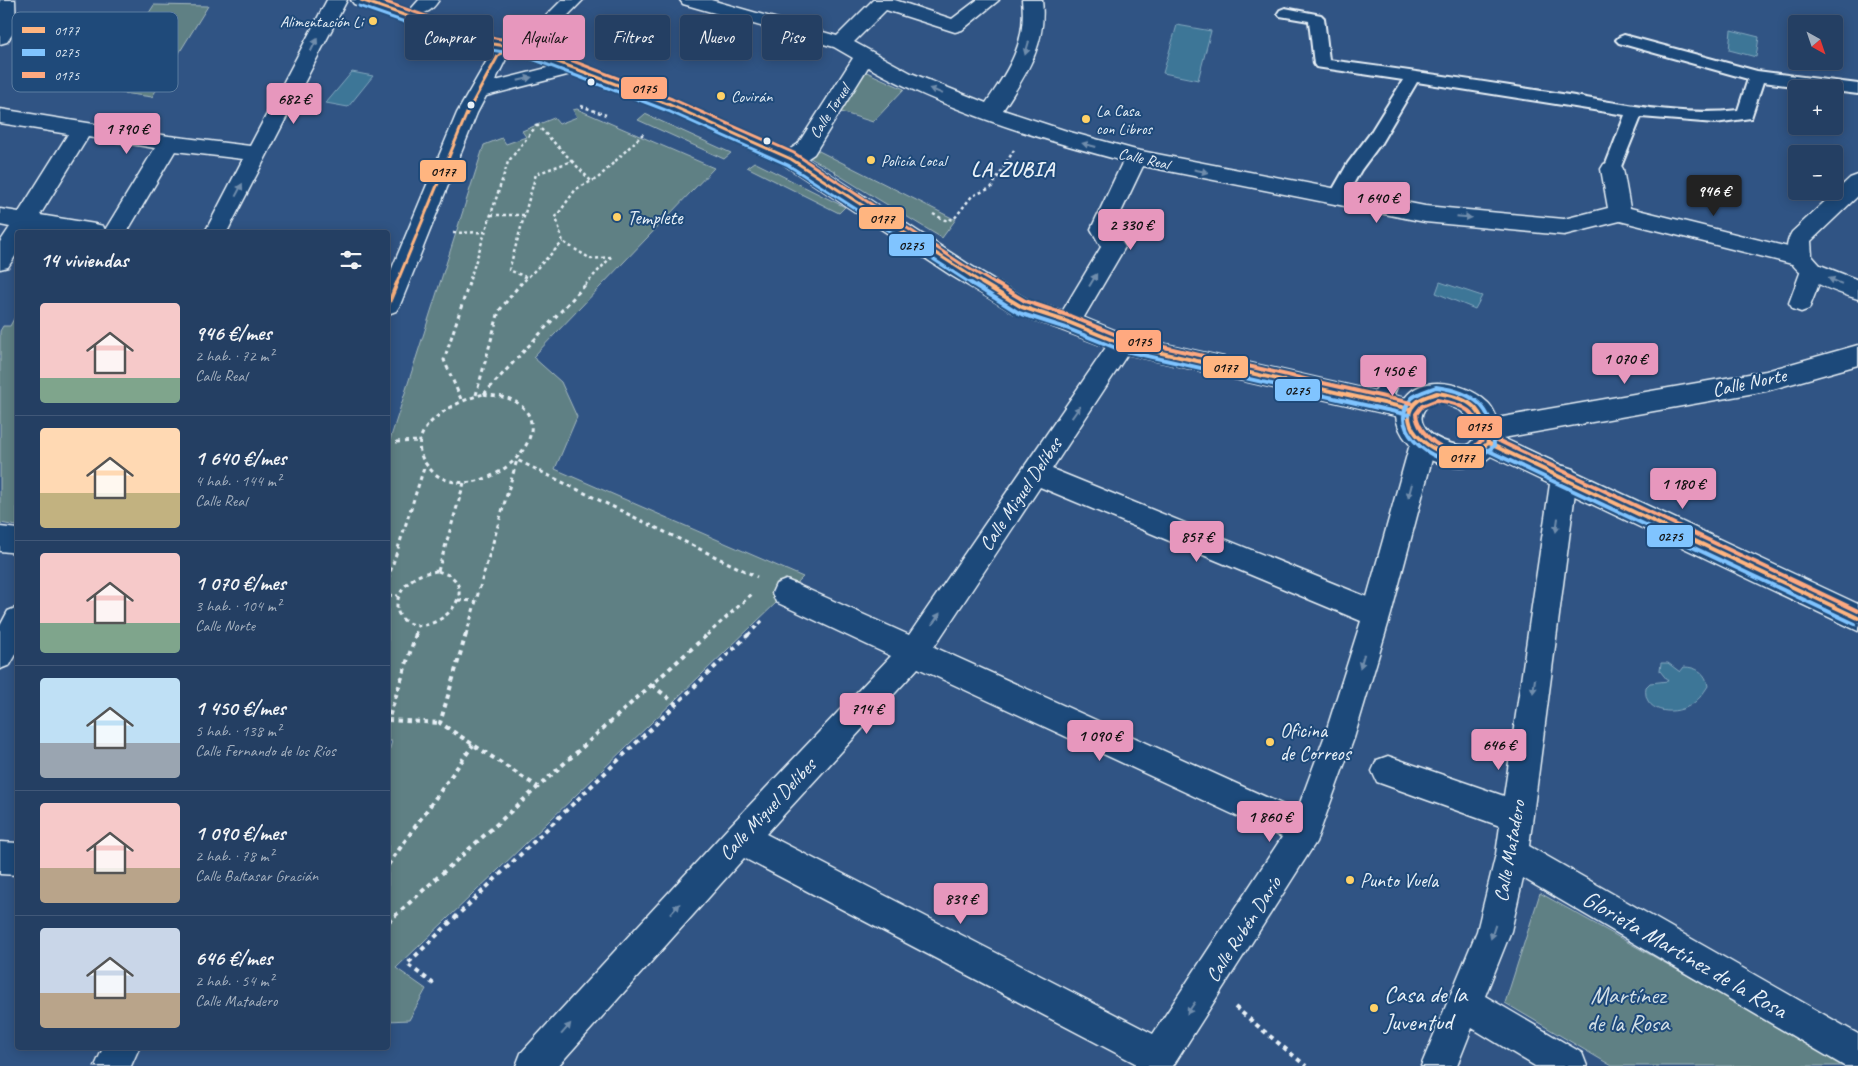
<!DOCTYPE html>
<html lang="es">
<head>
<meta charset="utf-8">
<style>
  body { margin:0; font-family:Caveat,sans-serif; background:#2c4669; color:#f1f3f6; height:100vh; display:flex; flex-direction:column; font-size:19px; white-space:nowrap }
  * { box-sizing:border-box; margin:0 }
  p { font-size:16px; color:#a3afbe }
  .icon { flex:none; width:28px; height:28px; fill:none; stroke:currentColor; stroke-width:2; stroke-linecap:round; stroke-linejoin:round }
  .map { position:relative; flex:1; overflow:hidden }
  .sheet { position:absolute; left:15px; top:230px; width:375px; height:820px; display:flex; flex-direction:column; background:#243f63; border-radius:5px; box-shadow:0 2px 12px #0003,0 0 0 1px #415878 }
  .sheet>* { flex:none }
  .guide { position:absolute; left:405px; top:15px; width:475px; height:45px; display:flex; gap:10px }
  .needle { width:32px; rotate:140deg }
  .buttons { position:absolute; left:1788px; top:15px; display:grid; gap:10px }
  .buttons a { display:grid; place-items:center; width:55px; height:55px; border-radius:5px; background:#243f63; box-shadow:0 2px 12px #0003,0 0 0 1px #415878; font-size:25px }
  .price { position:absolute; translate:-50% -42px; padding:0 11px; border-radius:5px; background:#e797bd; color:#111; font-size:16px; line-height:32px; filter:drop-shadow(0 1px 2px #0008) }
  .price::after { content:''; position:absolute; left:50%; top:30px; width:15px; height:11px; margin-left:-8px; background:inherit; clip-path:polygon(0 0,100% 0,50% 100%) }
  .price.current { background:#222; color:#fff }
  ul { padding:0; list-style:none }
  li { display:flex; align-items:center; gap:15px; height:125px; padding:0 25px }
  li+li { border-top:1px solid #415878 }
  li span { display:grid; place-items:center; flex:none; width:140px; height:100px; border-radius:5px; color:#555 }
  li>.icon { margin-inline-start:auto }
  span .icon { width:60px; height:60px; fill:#fffc; stroke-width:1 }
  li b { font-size:21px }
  h2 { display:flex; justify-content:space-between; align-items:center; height:60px; padding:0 25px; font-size:21px }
  .chip { padding:0 18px; border-radius:5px; background:#243f63; box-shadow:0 2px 12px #0003,0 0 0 1px #415878; font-size:18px; line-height:45px }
  .chip.current { background:#e797bd; color:#111 }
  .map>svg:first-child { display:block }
</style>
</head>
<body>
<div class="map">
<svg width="1858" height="1066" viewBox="0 0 1858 1066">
  <rect width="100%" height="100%" fill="#305484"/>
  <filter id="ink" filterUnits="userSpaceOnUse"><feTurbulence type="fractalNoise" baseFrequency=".02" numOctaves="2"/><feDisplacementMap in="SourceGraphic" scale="10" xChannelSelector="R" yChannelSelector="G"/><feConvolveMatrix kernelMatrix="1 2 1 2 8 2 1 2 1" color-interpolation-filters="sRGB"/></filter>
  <g filter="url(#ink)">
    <path fill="#5f8084" stroke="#a4b8be" d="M154,5L208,6L152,97L100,90Z
      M860,69L904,89L873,122L831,109Z
      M577,109L714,168L533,357L561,382L577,417L555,469L803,577L396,968L426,989L409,1020L388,1021V755L392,741H388V446L484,145L502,138L506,144L526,137L522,131L554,118L559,124L577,117L573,110Z
      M645,114L731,153L724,159L638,120Z
      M807,145L954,219H956L942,238L835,173L836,172L801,153Z
      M754,162L845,207L839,213L747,167Z
      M17,313V526L0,523V331L3,326H10Z
      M1540,893L1849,1066H1612L1505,1003Z"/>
    <path fill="#3e7697" stroke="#82a7be" d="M1177,25L1211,31L1198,80L1163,73Z
      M1731,30L1759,37L1756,57L1729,50Z
      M352,72L373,76L348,107L326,103Z
      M1440,282L1482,296L1475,309L1436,293Z
      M1661,663H1668L1680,672L1684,667C1697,667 1706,673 1708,686C1703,694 1698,701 1689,706C1672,716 1642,712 1646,687L1650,683L1668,681L1660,671Z"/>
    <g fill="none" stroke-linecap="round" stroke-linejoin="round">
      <defs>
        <path id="lane" d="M1285,8L1321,15L1324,18L1329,60C1407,70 1484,82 1562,94C1618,103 1682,117 1738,110L1748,79L1619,43L1616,40L1619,37L1624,35L1757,71L1858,84V94L1834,91V89H1817L1763,82L1751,118L1715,123L1641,117L1620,169L1618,173L1612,175L1606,173L1604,169L1625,115L1417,82L1381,143L1361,170L1343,202L1337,204L1331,202L1328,198L1348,163L1369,135L1403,80L1316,67L1314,64L1309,21L1280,16L1278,13L1280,10Z
          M1390,370L1397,373L1400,378L1388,408L1381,410L1374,408L1371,402L1383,373Z"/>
        <path id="street" d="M0,0H15L16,29L7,42L0,44Z
          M327,0H347L227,232H205L243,159L175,151L127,232H47L31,230L29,232H18V252L8,267L0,269V242L10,227L0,225V209L19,212L68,134L0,123V109L169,136L250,146ZM88,137L155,148L105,230L103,226L95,224L40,215Z
          M562,0H583L531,53L524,55L517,53L514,49L517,45Z
          M680,0H711L837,36L873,0H895L952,19L977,0H999L962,30L955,32L886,10L854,42L911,73L986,103C1009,70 1027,42 1022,0H1042C1047,45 1026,74 1003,110L1070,132L1136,150L1425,206L1564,219L1608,208L1601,169L1604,164L1612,162L1620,164L1623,169L1630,208L1808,252L1812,258L1808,263L1820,265L1824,271L1809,309L1801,312L1793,309L1789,303L1803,265L1800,266L1620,221L1564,235L1425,222L1143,166L1113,229L1125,247L1077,329L1068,331L1059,329L1056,322L1101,247L1091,229L1123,161C1036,138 947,111 868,67L814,154L799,164L791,166L783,164L780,159L783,154L798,144L853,58L834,47L683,4Z
          M1122,335L1131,337L1134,344L1052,469L1367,597L1410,444L1414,436L1423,433L1432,436L1436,444L1391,614L1354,738L1316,842L1173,1066H1134L1135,1063L744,858L558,1066H516L521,1053L729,827L891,656L776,602L772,593L776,584L786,580L796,584L909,635L1113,337ZM1040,487L1361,621L1324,738L1297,811L934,647ZM918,668L1282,837L1153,1034L766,834Z
          M1564,466L1573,469L1577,477L1529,846L1858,1034V1066H1844L1523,878L1511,931L1485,996L1582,1053L1587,1066H1535L1472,1028L1457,1066H1421L1477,931L1496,854L1500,826L1377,782L1372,771L1377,760L1388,756L1504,796L1551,477L1555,469Z
          M0,527L18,529V553L0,551Z
          M18,607V651L10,665L0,669V626L8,611Z
          M0,842L18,843V875L0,874Z"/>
        <path id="secondary" d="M351,0H380L484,36L510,39L531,45L677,100L799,154L968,264L1030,301L1077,315L1126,335L1405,398C1423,373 1467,383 1487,402C1492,406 1494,412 1497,418L1766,371L1858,345V365L1766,391L1503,438L1858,604V631L1491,456C1460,484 1400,455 1396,416L1122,353L1059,329L1014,313L952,276L783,164L663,110L571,74L486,96L477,113L400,305L396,311L388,314V278L457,113L493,50L474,46L354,4ZM513,53L551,67L495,81L506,59ZM1441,402L1460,410L1473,422L1475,438L1468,445C1452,448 1411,431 1424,410C1425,409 1428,405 1429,404C1432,403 1438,403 1441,402Z
          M419,0H439C432,10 427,15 415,12L412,8Z
          M1858,175V196L1811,241L1812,256L1820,265L1858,280V299C1831,290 1769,271 1792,232L1850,178Z
          M103,1048H139L131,1066H95Z"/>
      </defs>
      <use href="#lane" stroke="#e8f1f8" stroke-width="4"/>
      <use href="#street" stroke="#e8f1f8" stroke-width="3"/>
      <use href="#secondary" stroke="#e8f1f8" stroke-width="3"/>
      <path stroke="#e8f1f8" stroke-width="2.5" stroke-dasharray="3 3" stroke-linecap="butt" d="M581,106L606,115
        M572,161L592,182
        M933,214L945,220L954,219L972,196L991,188L1014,150
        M491,215H524
        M453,233L485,232
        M611,257L591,259L563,242L556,217L576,189L598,178L645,132
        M526,277L509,270L536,174L572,161L537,125
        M468,285L508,162L537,125
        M520,285L563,242
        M585,285L611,257"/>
      <path stroke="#e8f1f8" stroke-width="3" stroke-dasharray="4 4" stroke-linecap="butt" d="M484,394C492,396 503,396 510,399C567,425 497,497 447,480C437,477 432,472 426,464C400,429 457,400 484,394Z
        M484,394L587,283
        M476,395L499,311L521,283
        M461,399L444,360L469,283
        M396,442L421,441
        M438,571C442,573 448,574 452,577C477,598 431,639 405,621C388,609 401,585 416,577C423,573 430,572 438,571Z
        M438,571L464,483
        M388,579L425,465
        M388,595L398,596
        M458,600L475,601
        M415,635L418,626
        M466,635L517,460L757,577
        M707,635L753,593
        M748,635L765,618"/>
      <path stroke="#e8f1f8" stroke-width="4" stroke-dasharray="4.5 4.5" stroke-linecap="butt" d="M416,634L388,720L440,723
        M466,634L440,723L538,787
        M652,685L676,704
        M388,865L473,745
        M388,922L708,634
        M434,984L407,964L749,634
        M1235,1007L1306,1066"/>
      <use href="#lane" fill="#1f4a7a" fill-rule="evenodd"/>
      <use href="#street" fill="#1f4a7a" fill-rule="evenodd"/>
      <use href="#secondary" fill="#1f4a7a" fill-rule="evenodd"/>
      <defs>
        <path id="bus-1-far1" d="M361,0L481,42L524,49L670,105L791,159L985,285
          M396,285L467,113L498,56L510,45"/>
        <path id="bus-1" d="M982,283L1022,307L1068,322L1122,344L1410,409
          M388,305L397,283
          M1437,393C1471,398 1484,408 1488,443C1483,447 1479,453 1473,455C1440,465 1387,423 1419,400C1423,397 1431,395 1437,393Z
          M1488,443L1858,618"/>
        <path id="bus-2-far1" d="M359,6L479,48L522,55L668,111L788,165L973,285"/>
        <path id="bus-2" d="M971,283L1019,313L1066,328L1121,350L1409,415
          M1436,387C1473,392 1494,406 1494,446C1488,450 1482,456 1475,459C1443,474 1382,431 1412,398C1417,393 1429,390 1436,387Z
          M1485,449L1855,624"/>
        <path id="bus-3-far1" d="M380,0L483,36L526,43L672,99L794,153L963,265L997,285"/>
        <path id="bus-3" d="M995,283L1025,301L1070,316L1124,338L1411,403
          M1437,400C1464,404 1478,411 1482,440C1478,444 1474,448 1469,450C1447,457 1418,436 1416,414L1422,406Z
          M1491,437L1858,611"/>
      </defs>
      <use href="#bus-1-far1" stroke="#1f4a7a" stroke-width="6"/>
      <use href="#bus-1" stroke="#1f4a7a" stroke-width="8"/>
      <use href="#bus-2-far1" stroke="#1f4a7a" stroke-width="6"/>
      <use href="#bus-2" stroke="#1f4a7a" stroke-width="8"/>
      <use href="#bus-3-far1" stroke="#1f4a7a" stroke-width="6"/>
      <use href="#bus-3" stroke="#1f4a7a" stroke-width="8"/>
      <use href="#bus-1-far1" stroke="#ffb580" stroke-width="3"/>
      <use href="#bus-1" stroke="#ffb580" stroke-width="4"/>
      <use href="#bus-2-far1" stroke="#80c4ff" stroke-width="3"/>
      <use href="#bus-2" stroke="#80c4ff" stroke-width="4"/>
      <use href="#bus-3-far1" stroke="#ffa980" stroke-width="3"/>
      <use href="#bus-3" stroke="#ffa980" stroke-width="4"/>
    </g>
    <defs><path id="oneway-solid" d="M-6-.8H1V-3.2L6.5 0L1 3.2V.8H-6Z" transform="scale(1.25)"/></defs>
    <g fill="#6f8dac">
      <use href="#oneway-solid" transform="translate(314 45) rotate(-63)"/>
      <use href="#oneway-solid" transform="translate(1027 48) rotate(106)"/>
      <use href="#oneway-solid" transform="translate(525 79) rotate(-14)"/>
      <use href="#oneway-solid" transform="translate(936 91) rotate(-158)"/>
      <use href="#oneway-solid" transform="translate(1089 145) rotate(-165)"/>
      <use href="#oneway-solid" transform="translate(1201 171) rotate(12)"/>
      <use href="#oneway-solid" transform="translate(239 190) rotate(-62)"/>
      <use href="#oneway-solid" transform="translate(1464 217) rotate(5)"/>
      <use href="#oneway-solid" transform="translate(1093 280) rotate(-59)"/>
      <use href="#oneway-solid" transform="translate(1835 281) rotate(-158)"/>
      <use href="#oneway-solid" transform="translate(1076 412) rotate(-55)"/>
      <use href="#oneway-solid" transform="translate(1410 491) rotate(105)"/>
      <use href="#oneway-solid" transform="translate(1557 525) rotate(98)"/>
      <use href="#oneway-solid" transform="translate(936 619) rotate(-56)"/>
      <use href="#oneway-solid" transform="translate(1362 661) rotate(107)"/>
      <use href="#oneway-solid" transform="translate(1534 686) rotate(98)"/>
      <use href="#oneway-solid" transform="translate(675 909) rotate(-48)"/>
      <use href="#oneway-solid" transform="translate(1493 932) rotate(108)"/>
      <use href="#oneway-solid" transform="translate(1191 1008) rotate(124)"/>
      <use href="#oneway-solid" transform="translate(566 1029) rotate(-49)"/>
    </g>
  </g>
  <g fill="#ffd166" stroke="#1f4a7a" stroke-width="2">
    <circle cx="373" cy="21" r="5"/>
    <circle cx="721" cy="96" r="5"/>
    <circle cx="1086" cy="119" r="5"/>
    <circle cx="871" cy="160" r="5"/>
    <circle cx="617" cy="217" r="5"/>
    <circle cx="1270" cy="742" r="5"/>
    <circle cx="1350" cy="880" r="5"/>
    <circle cx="1374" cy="1008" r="5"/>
  </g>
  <g fill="#e8f1f8" stroke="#1f4a7a" stroke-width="2">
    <circle cx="591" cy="82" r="4.5"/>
    <circle cx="471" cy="105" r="4.5"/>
    <circle cx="767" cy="141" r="4.5"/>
  </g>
  <g text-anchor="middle" stroke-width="4" stroke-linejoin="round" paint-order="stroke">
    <g font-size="16" fill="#e8f1f8" stroke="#1f4a7a" text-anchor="start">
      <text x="363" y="27" text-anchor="end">Alimentación Li</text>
      <text x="731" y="102">Covirán</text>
      <text x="1096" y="116">La Casa<tspan x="1096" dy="18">con Libros</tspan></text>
      <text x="881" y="166">Policía Local</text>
    </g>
    <g font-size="16" fill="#e8f1f8" stroke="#1f4a7a">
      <text transform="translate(829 111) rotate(-57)" y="6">Calle Teruel</text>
      <text transform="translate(1144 158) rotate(13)" y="6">Calle Real</text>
    </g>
    <g font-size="20" fill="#e8f1f8" stroke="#1f4a7a" text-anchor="start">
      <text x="627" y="224">Templete</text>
      <text x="1280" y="737">Oficina<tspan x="1280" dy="23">de Correos</tspan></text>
      <text x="1360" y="887">Punto Vuela</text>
    </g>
    <g font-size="20" fill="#e8f1f8" stroke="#1f4a7a">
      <text transform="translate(1749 382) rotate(-12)" y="7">Calle Norte</text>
      <text transform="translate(1020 494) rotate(-56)" y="7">Calle Miguel Delibes</text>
      <text transform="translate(767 809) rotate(-47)" y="7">Calle Miguel Delibes</text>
      <text transform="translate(1509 851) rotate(-80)" y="7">Calle Matadero</text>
      <text transform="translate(1243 929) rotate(-57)" y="7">Calle Rubén Darío</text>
    </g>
    <g font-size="21" font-weight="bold" letter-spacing="1" fill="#e8f1f8" stroke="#1f4a7a">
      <text x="1013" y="176">LA ZUBIA</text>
    </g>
    <g font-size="24" fill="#e8f1f8" stroke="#1f4a7a">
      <text transform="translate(1685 954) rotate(30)" y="8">Glorieta Martínez de la Rosa</text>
    </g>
    <g font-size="24" fill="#e8f1f8" stroke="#1f4a7a" text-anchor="start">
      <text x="1384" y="1002">Casa de la<tspan x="1384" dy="28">Juventud</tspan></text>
    </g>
    <g font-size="24" fill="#d3e0e7" stroke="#1f4a7a">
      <text x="1628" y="1003">Martínez<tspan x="1628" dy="28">de la Rosa</tspan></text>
    </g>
  </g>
  <rect x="12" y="12" width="166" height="80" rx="8" fill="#1f4a7a" stroke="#5b7ca0" stroke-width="1"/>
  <rect x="22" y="27" width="23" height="6" fill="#ffb580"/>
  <rect x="22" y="49" width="23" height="7" fill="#80c4ff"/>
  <rect x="22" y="72" width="23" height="6" fill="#ffa980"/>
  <g font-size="14" fill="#e8f1f8">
    <text x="54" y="35">0177</text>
    <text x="54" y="57">0275</text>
    <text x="54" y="80">0175</text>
  </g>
  <g stroke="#1f4a7a" stroke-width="2">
    <rect x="620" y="76" width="48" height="24" rx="5" fill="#ffa980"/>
    <rect x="419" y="159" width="48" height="24" rx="5" fill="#ffb580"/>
    <rect x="858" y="206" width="47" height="24" rx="5" fill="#ffb580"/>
    <rect x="888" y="233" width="47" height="24" rx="5" fill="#80c4ff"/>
    <rect x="1115" y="329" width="47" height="24" rx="5" fill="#ffa980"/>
    <rect x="1202" y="355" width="47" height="24" rx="5" fill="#ffb580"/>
    <rect x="1274" y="378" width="47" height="24" rx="5" fill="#80c4ff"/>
    <rect x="1456" y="415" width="47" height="24" rx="5" fill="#ffa980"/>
    <rect x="1438" y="445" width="47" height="24" rx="5" fill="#ffb580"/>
    <rect x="1646" y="524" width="48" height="24" rx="5" fill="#80c4ff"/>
  </g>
  <g font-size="14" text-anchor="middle" font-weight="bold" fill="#111">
    <text x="644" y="93">0175</text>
    <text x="443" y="176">0177</text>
    <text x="882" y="223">0177</text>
    <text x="911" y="250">0275</text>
    <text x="1139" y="346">0175</text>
    <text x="1225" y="372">0177</text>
    <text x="1297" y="395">0275</text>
    <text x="1479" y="431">0175</text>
    <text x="1462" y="462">0177</text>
    <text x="1670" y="541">0275</text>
  </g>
</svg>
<div class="buttons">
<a><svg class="needle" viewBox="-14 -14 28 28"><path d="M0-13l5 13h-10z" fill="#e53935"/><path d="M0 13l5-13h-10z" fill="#a3afbe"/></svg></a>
<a>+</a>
<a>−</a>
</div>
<b class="price" style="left:294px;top:125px">682 €</b>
<b class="price" style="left:127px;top:155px">1 790 €</b>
<b class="price current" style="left:1714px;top:217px">946 €</b>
<b class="price" style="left:1377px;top:224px">1 640 €</b>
<b class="price" style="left:1131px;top:251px">2 330 €</b>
<b class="price" style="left:1625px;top:385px">1 070 €</b>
<b class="price" style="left:1393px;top:397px">1 450 €</b>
<b class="price" style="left:1683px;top:510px">1 180 €</b>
<b class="price" style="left:1197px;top:563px">857 €</b>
<b class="price" style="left:867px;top:735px">714 €</b>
<b class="price" style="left:1100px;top:762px">1 090 €</b>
<b class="price" style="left:1499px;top:771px">646 €</b>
<b class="price" style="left:1270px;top:843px">1 860 €</b>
<b class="price" style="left:961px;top:925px">839 €</b>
<div class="guide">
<a class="chip">Comprar</a>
<a class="chip current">Alquilar</a>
<a class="chip">Filtros</a>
<a class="chip">Nuevo</a>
<a class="chip">Piso</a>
</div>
<section class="sheet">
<h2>14 viviendas<svg class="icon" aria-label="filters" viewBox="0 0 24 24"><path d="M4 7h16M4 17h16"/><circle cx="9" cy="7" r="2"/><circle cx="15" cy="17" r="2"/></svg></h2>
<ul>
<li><span style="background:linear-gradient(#f6c9c9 75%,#7fa58c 0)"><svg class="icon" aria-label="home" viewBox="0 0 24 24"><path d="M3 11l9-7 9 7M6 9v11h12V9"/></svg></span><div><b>946 €/mes</b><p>2 hab. · 72 m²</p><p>Calle Real</p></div></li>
<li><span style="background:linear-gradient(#ffd9b3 65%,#c2b280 0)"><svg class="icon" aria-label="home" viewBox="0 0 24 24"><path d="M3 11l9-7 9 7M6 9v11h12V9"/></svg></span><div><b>1 640 €/mes</b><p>4 hab. · 144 m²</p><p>Calle Real</p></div></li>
<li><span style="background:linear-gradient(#f6c9c9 70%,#7fa58c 0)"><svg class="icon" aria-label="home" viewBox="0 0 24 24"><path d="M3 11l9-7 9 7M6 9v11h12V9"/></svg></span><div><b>1 070 €/mes</b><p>3 hab. · 104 m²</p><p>Calle Norte</p></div></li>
<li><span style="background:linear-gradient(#bfe0f5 65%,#9aa5b1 0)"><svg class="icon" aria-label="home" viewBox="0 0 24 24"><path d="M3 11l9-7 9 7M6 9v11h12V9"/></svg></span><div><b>1 450 €/mes</b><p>5 hab. · 138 m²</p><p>Calle Fernando de los Ríos</p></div></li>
<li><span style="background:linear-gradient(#f6c9c9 65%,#b9a48a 0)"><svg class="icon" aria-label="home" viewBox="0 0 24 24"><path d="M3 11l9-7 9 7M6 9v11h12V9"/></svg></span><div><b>1 090 €/mes</b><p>2 hab. · 78 m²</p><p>Calle Baltasar Gracián</p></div></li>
<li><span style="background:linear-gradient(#c9d6e8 65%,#b9a48a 0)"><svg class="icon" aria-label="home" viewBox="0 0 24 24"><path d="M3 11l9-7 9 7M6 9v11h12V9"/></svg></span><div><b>646 €/mes</b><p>2 hab. · 54 m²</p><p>Calle Matadero</p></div></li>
</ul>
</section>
</div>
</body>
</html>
